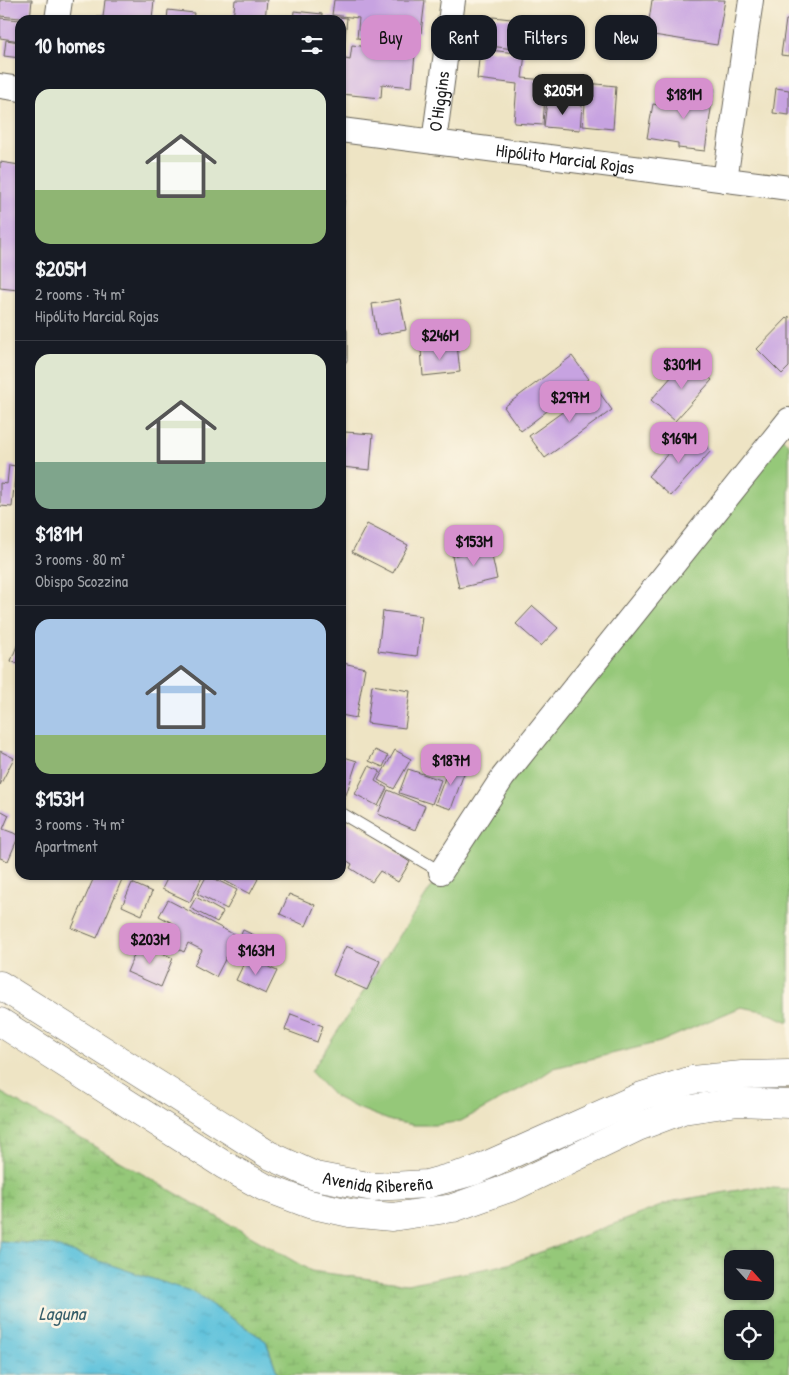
<!DOCTYPE html>
<html lang="en">
<head>
<meta charset="utf-8">
<style>
  body { margin:0; font-family:"Patrick Hand",sans-serif; background:#242831; color:#f1f3f6; height:100vh; display:flex; flex-direction:column; font-size:19px; white-space:nowrap }
  * { box-sizing:border-box; margin:0 }
  p { font-size:16px; color:#9ea1a6 }
  .icon { flex:none; width:28px; height:28px; fill:none; stroke:currentColor; stroke-width:2; stroke-linecap:round; stroke-linejoin:round }
  .map { position:relative; flex:1; overflow:hidden }
  .side { position:absolute; left:15px; top:15px; width:331px; height:865px; display:flex; flex-direction:column; background:#171b24; border-radius:15px; box-shadow:0 1px 4px #0004 }
  .side>* { flex:none }
  .banner { position:absolute; left:361px; top:15px; width:352px; height:45px; display:flex; gap:10px }
  .needle { width:32px; rotate:117deg }
  .tools { position:absolute; left:724px; top:1250px; display:grid; gap:10px }
  .tools a { display:grid; place-items:center; width:50px; height:50px; border-radius:10px; background:#171b24; box-shadow:0 1px 4px #0004; font-size:25px }
  .price { position:absolute; translate:-50% -42px; padding:0 11px; border-radius:10px; background:#d690ce; color:#111; font-size:16px; line-height:32px; filter:drop-shadow(0 1px 2px #0008) }
  .price::after { content:''; position:absolute; left:50%; top:30px; width:15px; height:11px; margin-left:-8px; background:inherit; clip-path:polygon(0 0,100% 0,50% 100%) }
  .price.active { background:#222; color:#fff }
  ul { padding:0; list-style:none }
  li { display:grid; align-content:center; gap:10px; height:265px; padding:0 20px }
  li+li { border-top:1px solid #363941 }
  li span { display:grid; place-items:center; height:155px; border-radius:15px; color:#555 }
  li>.icon { margin-inline-start:auto }
  span .icon { width:90px; height:90px; fill:#fffc; stroke-width:1 }
  li b { font-size:21px }
  h2 { display:flex; justify-content:space-between; align-items:center; height:60px; padding:0 20px; font-size:21px }
  .chip { padding:0 18px; border-radius:15px; background:#171b24; box-shadow:0 1px 4px #0004; font-size:18px; line-height:45px }
  .chip.active { background:#d690ce; color:#111 }
  .map>svg:first-child { display:block }
</style>
</head>
<body>
<div class="map">
<svg width="789" height="1375" viewBox="0 0 789 1375">
  <defs>
    <pattern id="wetland-marsh" width="20" height="14" patternUnits="userSpaceOnUse" patternTransform="scale(1.25)"><rect width="20" height="14" fill="#95c879"/><path d="M1 5h8M5 5V1M11 12h8M15 12V8" fill="none" stroke="#80ab68"/></pattern>
    <pattern id="water-ripples" width="26" height="14" patternUnits="userSpaceOnUse" patternTransform="scale(1.25)"><rect width="26" height="14" fill="#5ec2dc"/><path d="M2 4q2-2 4 0t4 0M15 11q2-2 4 0t4 0" fill="none" stroke="#51a6bc"/></pattern>
  </defs>
  <rect width="100%" height="100%" fill="#fcf5e5"/>
  <filter id="ink" filterUnits="userSpaceOnUse"><feTurbulence type="fractalNoise" baseFrequency=".02" numOctaves="2"/><feDisplacementMap in="SourceGraphic" scale="10" xChannelSelector="R" yChannelSelector="G"/><feConvolveMatrix kernelMatrix="1 2 1 2 8 2 1 2 1" color-interpolation-filters="sRGB"/></filter>
  <filter id="wash" filterUnits="userSpaceOnUse"><feTurbulence type="fractalNoise" baseFrequency=".0096" numOctaves="4" result="noise"/><feDisplacementMap in="SourceGraphic" scale="20" xChannelSelector="R" yChannelSelector="G"/><feGaussianBlur stdDeviation="1.12" result="paint"/><feColorMatrix in="noise" values="0 0 0 0 0 0 0 0 0 0 0 0 0 0 0 0 0 1.4 0 .05"/><feComposite in="paint" operator="in"/></filter>
  <g filter="url(#wash)">
    <rect width="100%" height="100%" fill="#eee4c4"/>
    <path fill="#95c879" stroke="#58724a" d="M778,433L789,445V1022L763,1011L741,1007L660,1042L554,1068L533,1082L461,1121L437,1125H414L391,1121L355,1107L334,1096L311,1072L503,777Z"/>
    <path fill="url(#wetland-marsh)" stroke="#58724a" fill-rule="evenodd" d="M0,1092L311,1271L407,1284L509,1264L674,1201L756,1187L789,1189V1375H278L266,1341L51,1245L0,1241ZM732,1259H765V1291H732ZM732,1319H765V1351H732Z"/>
    <path fill="url(#water-ripples)" stroke="#3d6f7c" d="M0,1241L51,1245L192,1292L266,1341L278,1375H0Z"/>
    <g id="blocks">
      <path fill="#c7a3e1" d="M0,0H32L30,19L0,16Z
        M105,0H154L152,20H97V17H103Z
        M235,0H267L265,20H233Z
        M334,0H425L421,33L417,32L412,87L382,84L381,98L341,94V58L350,60L352,45L386,49L387,41L357,38L359,18L332,15Z
        M652,0H725L717,45L647,34Z
        M168,10L194,13L193,20H167Z
        M294,11L322,14V20H293Z
        M327,16L347,18L343,58H341V20H326Z
        M493,17L556,24L552,54L490,46Z
        M0,18L20,20V41L0,38Z
        M786,20H789V56L781,55Z
        M6,40L20,42V58L4,56Z
        M480,49L525,54L522,78L546,80L543,125L514,123L517,84L477,79Z
        M587,83L616,86L613,129L583,126Z
        M686,84L714,88L705,151L678,148V143L647,138L653,104L683,109Z
        M776,88L789,90V115L773,113Z
        M547,101L582,105L580,130L544,127Z
        M0,162L20,165V276L18,290L0,288Z
        M341,172L347,173L343,214H341Z
        M400,299L406,330L377,335L372,304Z
        M789,316V367L782,374L757,349Z
        M457,345L460,372L423,376L421,349Z
        M572,356L589,379L521,431L504,407Z
        M688,358L712,380L675,421L651,400Z
        M596,388L612,410L545,458L529,436Z
        M688,431L711,451L671,496L648,476Z
        M345,432L373,434L370,470L342,467Z
        M9,465L16,466L12,507L0,506V483L7,484Z
        M367,524L408,545L393,573L352,552Z
        M490,547L497,579L459,588L452,556Z
        M533,606L558,628L541,646L516,624Z
        M383,611L422,616L417,656L378,651Z
        M18,643L20,644V665L11,661Z
        M343,663L365,668L356,718L341,715Z
        M372,685L410,691L405,728L367,723Z
        M375,750L388,756L383,767L369,761Z
        M395,750L411,759L394,789L378,780Z
        M0,751L14,758L0,785Z
        M341,756L357,761L345,798L341,796Z
        M451,762L466,768L451,809L435,804Z
        M369,766L380,771L375,781L387,788L378,806L355,794Z
        M408,769L441,780L432,804L399,793Z
        M388,790L425,806L415,830L378,814Z
        M0,810L9,815L3,829L19,835L8,861L0,858Z
        M343,819L410,862L398,882L380,871L372,882L350,868L352,864L341,857V822Z
        M95,875H118L123,877L97,938L72,928Z
        M169,875H203L190,902L162,889Z
        M207,875L237,890L227,909L197,894Z
        M228,875H250L258,879L250,894L225,881Z
        M132,883L152,892L142,915L122,906Z
        M289,894L315,905L306,926L280,914Z
        M196,897L223,912L217,922L190,908Z
        M168,900L237,936L216,977L194,965L202,950L188,943L184,952L166,943L176,925L159,916Z
        M243,930L262,939L253,958L234,949Z
        M139,943L173,958L161,987L127,972Z
        M346,946L380,961L367,990L333,975Z
        M247,957L277,971L266,994L236,980Z
        M291,1014L323,1026L317,1042L285,1030Z"/>
    </g>
  </g>
  <g filter="url(#ink)">
    <use href="#blocks" fill-opacity="0" stroke="#666257" stroke-width="1"/>
    <g fill="none" stroke-linecap="round" stroke-linejoin="round">
      <defs>
        <path id="service" d="M341,332V359
          M341,813L441,872"/>
        <g id="minor">
          <path d="M57,20L60,0"/>
          <path d="M0,86L20,89"/>
          <path id="s1" d="M341,130L789,188"/>
          <path id="s2" d="M434,142L453,0"/>
          <path d="M725,180L751,0"/>
          <path d="M441,872L503,777L789,420"/>
        </g>
        <g id="primary">
          <path id="s3" d="M0,985L269,1155L315,1176L373,1187L427,1184L474,1171L642,1096L692,1080L742,1075L789,1074"/>
          <path d="M0,1022L224,1165L264,1187L309,1204L350,1213L392,1217L453,1208L515,1186L638,1127L683,1110L738,1102L789,1104"/>
        </g>
      </defs>
      <use href="#service" stroke="#666257" stroke-width="13"/>
      <use href="#minor" stroke="#666257" stroke-width="26"/>
      <use href="#primary" stroke="#666257" stroke-width="29"/>
      <use href="#service" stroke="#fff" stroke-width="11"/>
      <use href="#minor" stroke="#fff" stroke-width="24"/>
      <use href="#primary" stroke="#fff" stroke-width="28"/>
    </g>
  </g>
  <g text-anchor="middle" stroke-width="5" stroke-linejoin="round" paint-order="stroke">
    <g font-size="18" fill="#1c1c1c" stroke="#fcf5e5">
      <text dy="6" stroke="none"><textPath href="#s2" startOffset="41">O'Higgins</textPath></text>
      <text dy="6" stroke="none"><textPath href="#s1" startOffset="226">Hipólito Marcial Rojas</textPath></text>
      <text dy="6" stroke="none"><textPath href="#s3" startOffset="432">Avenida Ribereña</textPath></text>
    </g>
    <g font-size="19" font-style="italic" fill="#365e69" stroke="#fcf5e5">
      <text x="62" y="1320">Laguna</text>
    </g>
  </g>
</svg>
<div class="tools">
<a><svg class="needle" viewBox="-14 -14 28 28"><path d="M0-13l5 13h-10z" fill="#e53935"/><path d="M0 13l5-13h-10z" fill="#9ea1a6"/></svg></a>
<a><svg class="icon" aria-label="locate" viewBox="0 0 24 24"><circle cx="12" cy="12" r="6"/><path d="M12 2v4M12 18v4M2 12h4M18 12h4"/></svg></a>
</div>
<b class="price active" style="left:563px;top:116px">$205M</b>
<b class="price" style="left:684px;top:120px">$181M</b>
<b class="price" style="left:440px;top:361px">$246M</b>
<b class="price" style="left:682px;top:390px">$301M</b>
<b class="price" style="left:570px;top:423px">$297M</b>
<b class="price" style="left:679px;top:464px">$169M</b>
<b class="price" style="left:474px;top:567px">$153M</b>
<b class="price" style="left:451px;top:786px">$187M</b>
<b class="price" style="left:150px;top:965px">$203M</b>
<b class="price" style="left:256px;top:976px">$163M</b>
<div class="banner">
<a class="chip active">Buy</a>
<a class="chip">Rent</a>
<a class="chip">Filters</a>
<a class="chip">New</a>
</div>
<section class="side">
<h2>10 homes<svg class="icon" aria-label="filters" viewBox="0 0 24 24"><path d="M4 7h16M4 17h16"/><circle cx="9" cy="7" r="2"/><circle cx="15" cy="17" r="2"/></svg></h2>
<ul>
<li><span style="background:linear-gradient(#dfe7d0 65%,#8fb573 0)"><svg class="icon" aria-label="home" viewBox="0 0 24 24"><path d="M3 11l9-7 9 7M6 9v11h12V9"/></svg></span><div><b>$205M</b><p>2 rooms · 74 m²</p><p>Hipólito Marcial Rojas</p></div></li>
<li><span style="background:linear-gradient(#dfe7d0 70%,#7fa58c 0)"><svg class="icon" aria-label="home" viewBox="0 0 24 24"><path d="M3 11l9-7 9 7M6 9v11h12V9"/></svg></span><div><b>$181M</b><p>3 rooms · 80 m²</p><p>Obispo Scozzina</p></div></li>
<li><span style="background:linear-gradient(#a9c7e8 75%,#8fb573 0)"><svg class="icon" aria-label="home" viewBox="0 0 24 24"><path d="M3 11l9-7 9 7M6 9v11h12V9"/></svg></span><div><b>$153M</b><p>3 rooms · 74 m²</p><p>Apartment</p></div></li>
</ul>
</section>
</div>
</body>
</html>
